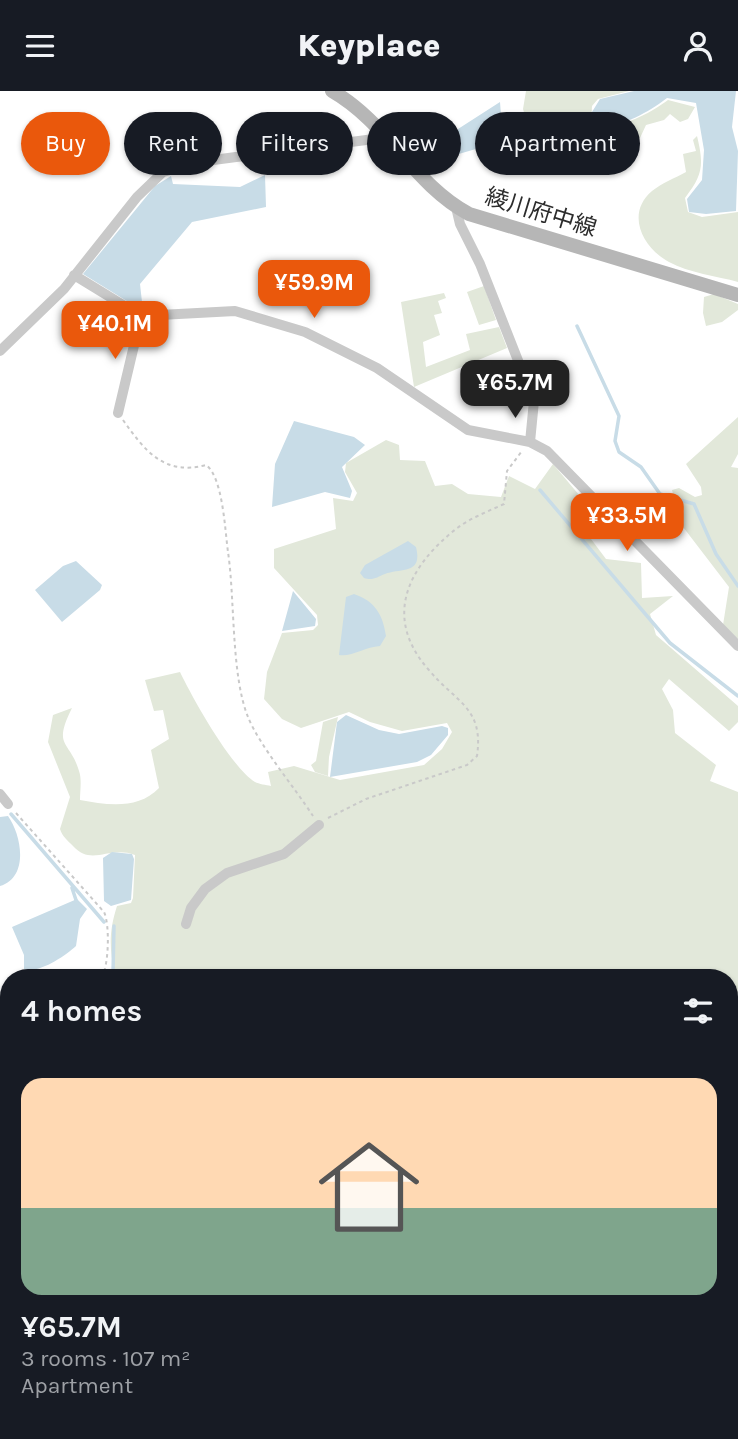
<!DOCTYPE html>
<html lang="en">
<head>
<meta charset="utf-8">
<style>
  body { margin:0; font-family:Karla,"Noto Sans JP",sans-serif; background:#242831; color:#f1f3f6; height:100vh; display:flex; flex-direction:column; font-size:26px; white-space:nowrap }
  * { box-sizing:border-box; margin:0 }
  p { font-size:23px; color:#9ea1a6 }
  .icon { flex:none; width:38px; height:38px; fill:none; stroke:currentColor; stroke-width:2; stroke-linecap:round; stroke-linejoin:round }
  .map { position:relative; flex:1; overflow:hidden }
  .side { position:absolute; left:0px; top:878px; width:738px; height:471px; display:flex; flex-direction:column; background:#171b24; border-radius:28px 28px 0 0; box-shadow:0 2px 5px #0004 }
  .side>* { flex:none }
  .guide { position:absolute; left:21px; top:21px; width:696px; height:63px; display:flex; gap:14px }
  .price { position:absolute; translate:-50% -60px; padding:0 16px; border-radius:14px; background:#ea580c; color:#fff; font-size:23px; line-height:46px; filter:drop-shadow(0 2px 4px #0008) }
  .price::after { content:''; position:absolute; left:50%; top:42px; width:21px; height:16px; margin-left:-10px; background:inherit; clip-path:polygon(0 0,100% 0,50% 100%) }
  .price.on { background:#222; color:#fff }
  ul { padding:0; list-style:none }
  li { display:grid; align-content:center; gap:14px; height:371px; padding:0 21px }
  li+li { border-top:2px solid #363941 }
  li span { display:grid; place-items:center; height:217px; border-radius:21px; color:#555 }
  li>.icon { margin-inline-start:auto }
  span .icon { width:126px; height:126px; fill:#fffc; stroke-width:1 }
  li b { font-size:30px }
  h2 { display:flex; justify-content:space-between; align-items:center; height:84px; padding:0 21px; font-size:30px }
  .chip { padding:0 24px; border-radius:32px; background:#171b24; box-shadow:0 2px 5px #0004; font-size:24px; line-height:63px }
  .chip.on { background:#ea580c; color:#fff }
  header { display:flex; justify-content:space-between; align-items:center; height:91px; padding:0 21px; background:#171b24; font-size:32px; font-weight:800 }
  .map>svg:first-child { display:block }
</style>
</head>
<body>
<header><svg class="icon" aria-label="menu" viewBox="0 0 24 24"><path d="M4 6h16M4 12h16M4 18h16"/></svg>Keyplace<svg class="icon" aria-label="person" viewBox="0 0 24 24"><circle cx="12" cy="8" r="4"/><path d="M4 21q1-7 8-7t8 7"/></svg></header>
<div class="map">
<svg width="738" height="1348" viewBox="0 0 738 1348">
  <rect width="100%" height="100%" fill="#fff"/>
  <path fill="#e2e8da" d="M526,0H629L598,8L592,15L591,32C611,44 651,22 668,9L695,16L688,28L680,31L670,23L664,29L646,34L640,47L621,52L587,47L580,51L564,49L528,35L523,18Z
    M697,45C704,74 703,84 685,107L688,121L702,126L738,121V191C717,185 689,182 669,171C643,157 625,123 652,100C662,92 675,87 686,81L683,63L696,60L693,49Z
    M484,195L496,229L479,234L467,201Z
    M444,202L446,207L438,210L442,222L434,224L440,244L423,251L426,276L470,259L466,243L499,236L507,257L414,296L401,211Z
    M714,203L738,213V219L722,231L706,235L703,222L704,206Z
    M738,326V363L731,376L738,377V548L723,534L729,496L680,432L684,420L674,407L672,399L679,397L695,406L702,404L701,396L686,373Z
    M386,349L399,354L400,369L425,370L435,395L452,393L468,403L501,406L509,385L535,398L553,373L585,411L576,428L606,468L641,472L642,507L673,505L650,523L656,544L738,615V631L729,640L669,588L662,598L673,619L675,642L716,674L710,690L738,701V909L730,972V887H121L115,883C109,858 109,840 117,815L131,812L133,807L135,764C109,754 92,776 73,755C68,750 62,745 60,738L70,706L48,651L53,624L72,617C52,657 70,649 79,680C82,688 80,700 80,709C107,714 138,719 159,697L151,659L169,648L163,619L154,620L145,589L180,581C193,608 231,676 255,691C259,693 266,694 271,695L268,681L294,675L340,689L424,674L442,658L452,641L447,632L402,640L370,631L349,621L301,637L282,628L264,608L267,581L282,542L313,539L318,534L317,524L274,477V458L336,438L333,407L353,410L357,402L345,381L346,372Z
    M338,626L329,666L328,685L315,681L311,674L316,670L323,631Z
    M6,967L9,969V1150L0,1147V968Z
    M730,1006L738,1009V1045H730Z
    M5,1199H9V1246L0,1237V1205Z
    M738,1201V1328L730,1339V1211Z
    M647,1341H729L727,1348H645Z"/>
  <path fill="#c8dce7" d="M634,0H736L732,36L738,60L736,120L706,123L689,121L687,108L702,89L704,59L696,12L667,7C650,20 615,42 594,31L592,21L600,8Z
    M500,11L503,50L452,65L447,56L458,38Z
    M265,84L266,116L192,131L140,193L143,220L83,183L155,95L171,85L173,93L240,96Z
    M294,330L354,346L365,354L342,376L352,400L350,407L325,401L272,416L275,373Z
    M408,450L416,456C423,484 401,477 385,483C377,486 373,490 364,487L360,482L365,474Z
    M76,470L102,494L100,499L62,531L35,499L63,475Z
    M293,500L316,528L315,535L282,540Z
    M354,503C375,510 383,524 386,545L380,555C365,556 352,566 339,564L346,506Z
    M346,624L379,639L399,643L442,635L448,637V644L431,664L417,671L330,686L337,631Z
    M8,725C22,745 29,786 0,795V726Z
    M112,761L132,763L134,768L131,809L111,815L104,810L103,767Z
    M77,808L87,818L80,828L76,855C65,865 39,883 24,878V864L12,836Z
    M9,1267V1313L0,1319V1268Z"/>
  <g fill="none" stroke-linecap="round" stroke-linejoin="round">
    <path stroke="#c8dce7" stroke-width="3.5" d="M577,235L619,325L615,350L619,361L641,376L660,403L694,413L716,463L738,495
      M540,399L670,552L738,605
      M11,723L104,831
      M72,797L77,812
      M114,835L113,882L127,887
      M9,1217L4,1233L9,1254
      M0,1245L6,1246"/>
    <path stroke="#c9c9c9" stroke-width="2" stroke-dasharray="3.5 3.5" stroke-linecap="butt" d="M123,329C145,360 164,385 206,374C223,386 225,440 228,461C235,508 231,584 248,626C259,654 295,697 313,725
      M16,722L104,821C110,833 109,877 101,887
      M328,727L366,708L467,674L477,665C484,616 456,612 428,578C382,525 409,475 456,438C470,427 489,420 504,413L507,380L522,360
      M0,931L9,930"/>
    <path stroke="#c9c9c9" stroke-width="10" d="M456,116L460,133L480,173L534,310L530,351
      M74,184L141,225L235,220L305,241L377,277L468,339L530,351L547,360L738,555
      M0,260L64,198L137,106L163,81L198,71L389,46
      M118,322L141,225
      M0,703L8,713
      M186,833L191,817L205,798L227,782L284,763L319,734
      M730,1197L738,1188
      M730,1287L738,1263
      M680,1348L683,1340"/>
    <path stroke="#b6b6b6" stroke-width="14" d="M332,0C388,32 413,93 469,123L738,204
      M428,1348L429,1340"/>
  </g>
  <g text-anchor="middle" stroke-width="7" stroke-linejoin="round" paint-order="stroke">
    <g font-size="23" fill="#2c2c2c" stroke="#fff">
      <text transform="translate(541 121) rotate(17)" y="8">綾川府中線</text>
    </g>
  </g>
</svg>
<b class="price" style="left:314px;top:229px">¥59.9M</b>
<b class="price" style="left:115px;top:270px">¥40.1M</b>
<b class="price on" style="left:515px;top:329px">¥65.7M</b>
<b class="price" style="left:627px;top:462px">¥33.5M</b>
<div class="guide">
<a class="chip on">Buy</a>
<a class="chip">Rent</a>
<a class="chip">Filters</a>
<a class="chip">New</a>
<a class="chip">Apartment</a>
</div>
<section class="side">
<h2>4 homes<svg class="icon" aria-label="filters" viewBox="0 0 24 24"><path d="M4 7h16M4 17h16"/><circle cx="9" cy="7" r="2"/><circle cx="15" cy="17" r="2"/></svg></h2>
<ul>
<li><span style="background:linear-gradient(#ffd9b3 60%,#7fa58c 0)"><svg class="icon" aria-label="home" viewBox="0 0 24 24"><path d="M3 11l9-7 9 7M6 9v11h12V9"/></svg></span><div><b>¥65.7M</b><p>3 rooms · 107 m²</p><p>Apartment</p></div></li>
</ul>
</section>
</div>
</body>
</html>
